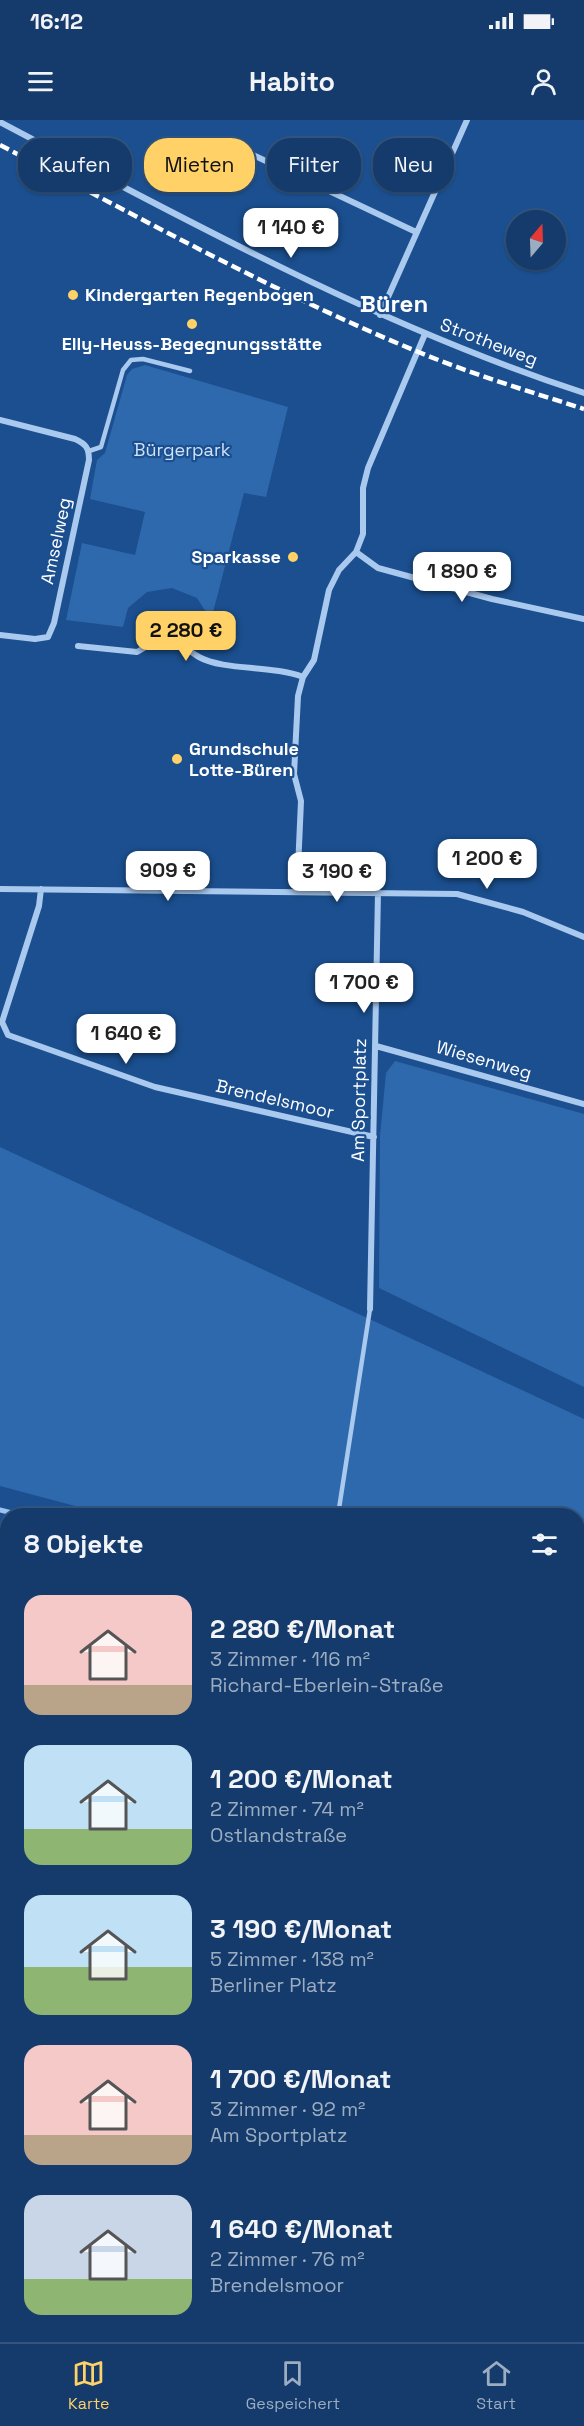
<!DOCTYPE html>
<html lang="de">
<head>
<meta charset="utf-8">
<style>
  body { margin:0; font-family:"Space Grotesk",sans-serif; background:#1d4271; color:#f1f3f6; height:100vh; display:flex; flex-direction:column; font-size:22px; white-space:nowrap }
  * { box-sizing:border-box; margin:0 }
  p { font-size:20px; color:#9dadc1 }
  .icon { flex:none; width:33px; height:33px; fill:none; stroke:currentColor; stroke-width:2; stroke-linecap:round; stroke-linejoin:round }
  .map { position:relative; flex:1; overflow:hidden }
  .side { position:absolute; left:0px; top:1388px; width:585px; height:836px; display:flex; flex-direction:column; background:#143b6b; border-radius:24px 24px 0 0; box-shadow:0 2px 4px #0004,0 0 0 2px #33557e }
  .side>* { flex:none }
  .hud { position:absolute; left:18px; top:18px; width:549px; height:54px; display:flex; gap:12px }
  .needle { width:39px; rotate:19deg }
  .fabs { position:absolute; left:506px; top:90px; display:grid; gap:12px }
  .fabs a { display:grid; place-items:center; width:60px; height:60px; border-radius:50%; background:#143b6b; box-shadow:0 2px 4px #0004,0 0 0 2px #33557e; font-size:30px }
  .price { position:absolute; translate:-50% -51px; padding:0 14px; border-radius:12px; background:#fff; color:#222; font-size:20px; line-height:39px; filter:drop-shadow(0 2px 3px #0008) }
  .price::after { content:''; position:absolute; left:50%; top:36px; width:18px; height:14px; margin-left:-9px; background:inherit; clip-path:polygon(0 0,100% 0,50% 100%) }
  .price.current { background:#ffd166; color:#111 }
  ul { padding:0; list-style:none }
  li { display:flex; align-items:center; gap:18px; height:150px; padding:0 24px }
  li span { display:grid; place-items:center; flex:none; width:168px; height:120px; border-radius:18px; color:#555 }
  li>.icon { margin-inline-start:auto }
  span .icon { width:72px; height:72px; fill:#fffc; stroke-width:1 }
  li b { font-size:26px }
  h2 { display:flex; justify-content:space-between; align-items:center; height:72px; padding:0 24px; font-size:26px }
  .chip { padding:0 21px; border-radius:24px; background:#143b6b; box-shadow:0 2px 4px #0004,0 0 0 2px #33557e; font-size:21px; line-height:54px }
  .chip.current { background:#ffd166; color:#111 }
  .status { display:flex; justify-content:space-between; align-items:center; height:42px; padding:0 30px; background:#143b6b; direction:ltr }
  .status svg { height:16px; fill:currentColor }
  header { display:flex; justify-content:space-between; align-items:center; height:78px; padding:0 24px; background:#143b6b; font-size:27px; font-weight:600 }
  .tab-bar { display:flex; justify-content:space-around; align-items:center; height:84px; border-top:2px solid #33557e; background:#143b6b; font-size:16px; color:#9dadc1 }
  .tab-bar a { display:grid; justify-items:center; gap:3px }
  .tab-bar .current { color:#ffd166 }
  .map>svg:first-child { display:block }
</style>
</head>
<body>
<div class="status"><b>16:12</b><svg viewBox="0 0 49 12"><path d="M0 12V9h3v3zM5 12V6h3v6zM10 12V3h3v9zM15 12V0h3v12zM26 1h20v11H26zM47 4h2v5h-2z"/></svg></div>
<header><svg class="icon" aria-label="menu" viewBox="0 0 24 24"><path d="M4 6h16M4 12h16M4 18h16"/></svg>Habito<svg class="icon" aria-label="person" viewBox="0 0 24 24"><circle cx="12" cy="8" r="4"/><path d="M4 21q1-7 8-7t8 7"/></svg></header>
<div class="map">
<svg width="584" height="2222" viewBox="0 0 584 2222">
  <rect width="100%" height="100%" fill="#1b4f8f"/>
  <path fill="#2e69ad" d="M145,245L288,287L266,377L244,373L211,500L197,478L172,468L147,472L128,488L123,507L66,500L82,423L135,435L145,392L90,379L97,340L105,333L127,255L132,249Z
    M395,941L584,994V1267L379,1168L380,1016L386,953Z
    M0,1027L584,1299V1542L578,1540V1395H109L0,1366Z
    M0,1464L7,1466V1595L0,1593Z
    M0,1598L7,1601L8,1710L0,1725Z
    M578,1628L584,1630V1762L578,1760Z
    M0,1891L7,1895V1976L0,1972Z
    M0,2009L7,2012V2108L0,2105Z
    M125,2216H426L440,2222H139Z"/>
  <path fill="#3c6290" stroke="#9cc4f0" stroke-width="1.5" d="M0,1505H7V1589L0,1586Z
    M578,1674L584,1680V1738L578,1733Z"/>
  <g fill="none" stroke-linecap="round" stroke-linejoin="round">
    <path stroke="#9cc4f0" stroke-width="5" d="M0,1390L20,1395
      M578,1561L584,1563"/>
    <path stroke="#a9c9ee" stroke-width="4.5" d="M89,331L101,327L123,250L131,240L143,239L190,251
      M338,1395L370,1189
      M0,2003L8,2007
      M0,2119L8,2127
      M435,2216L449,2222"/>
    <path stroke="#a9c9ee" stroke-width="6" d="M0,2C190,102 379,206 584,273
      M253,35L416,112
      M380,195L467,0
      M0,300L75,319C86,324 89,328 89,340L54,503L48,517L35,519L0,515
      M356,432L378,448L492,479L584,499
      M78,526L137,532L170,513C179,521 188,531 199,537C224,551 273,545 303,557
      M0,769L457,774L523,792L584,817
      M41,769L39,786L2,902L8,915L155,967L374,1017
      M297,771L301,681L294,654L298,576L303,557L314,540L329,470L339,450L356,432L363,414V368L368,348L425,214
      M376,926L584,984
      M370,1189L378,772
      M0,1757L8,1741
      M578,1768L584,1770
      M0,1873L8,1877
      M0,2172L8,2175
      M578,2172L584,2159
      M578,2194L584,2197
      M92,2216L106,2222"/>
    <path stroke="#fff" stroke-width="4.5" stroke-dasharray="10 4.5" stroke-linecap="butt" d="M0,25C137,96 273,172 416,231C471,254 528,271 584,289
      M0,1425L8,1427
      M0,1434L8,1437
      M578,1589L584,1591
      M578,1599L584,1601"/>
  </g>
  <g fill="#ffd166" stroke="#1b4f8f" stroke-width="2">
    <circle cx="73" cy="175" r="6"/>
    <circle cx="192" cy="204" r="6"/>
    <circle cx="293" cy="437" r="6"/>
    <circle cx="177" cy="639" r="6"/>
  </g>
  <g text-anchor="middle" stroke-width="4.5" stroke-linejoin="round" paint-order="stroke">
    <g font-size="18" font-weight="bold" fill="#fff" stroke="#1b4f8f" text-anchor="start">
      <text x="85" y="181">Kindergarten Regenbogen</text>
      <text x="192" y="230" text-anchor="middle">Elly-Heuss-Begegnungsstätte</text>
      <text x="281" y="443" text-anchor="end">Sparkasse</text>
      <text x="189" y="635">Grundschule<tspan x="189" dy="21">Lotte-Büren</tspan></text>
    </g>
    <g font-size="18" fill="#fff" stroke="#1b4f8f">
      <text transform="translate(489 222) rotate(21)" y="6">Strotheweg</text>
      <text transform="translate(56 421) rotate(-78)" y="6">Amselweg</text>
      <text transform="translate(484 940) rotate(16)" y="6">Wiesenweg</text>
      <text transform="translate(275 979) rotate(13)" y="6">Brendelsmoor</text>
      <text transform="translate(359 980) rotate(-89)" y="6">Am Sportplatz</text>
    </g>
    <g font-size="18" fill="#cfe3fa" stroke="#1b4f8f">
      <text x="182" y="336">Bürgerpark</text>
    </g>
    <g font-size="24" font-weight="bold" fill="#fff" stroke="#1b4f8f">
      <text x="394" y="192">Büren</text>
    </g>
  </g>
</svg>
<div class="fabs">
<a><svg class="needle" viewBox="-14 -14 28 28"><path d="M0-13l5 13h-10z" fill="#e53935"/><path d="M0 13l5-13h-10z" fill="#9dadc1"/></svg></a>
</div>
<b class="price" style="left:291px;top:139px">1 140 €</b>
<b class="price" style="left:462px;top:483px">1 890 €</b>
<b class="price current" style="left:186px;top:542px">2 280 €</b>
<b class="price" style="left:487px;top:770px">1 200 €</b>
<b class="price" style="left:168px;top:782px">909 €</b>
<b class="price" style="left:337px;top:783px">3 190 €</b>
<b class="price" style="left:364px;top:894px">1 700 €</b>
<b class="price" style="left:126px;top:945px">1 640 €</b>
<div class="hud">
<a class="chip">Kaufen</a>
<a class="chip current">Mieten</a>
<a class="chip">Filter</a>
<a class="chip">Neu</a>
</div>
<section class="side">
<h2>8 Objekte<svg class="icon" aria-label="filters" viewBox="0 0 24 24"><path d="M4 7h16M4 17h16"/><circle cx="9" cy="7" r="2"/><circle cx="15" cy="17" r="2"/></svg></h2>
<ul>
<li><span style="background:linear-gradient(#f6c9c9 75%,#b9a48a 0)"><svg class="icon" aria-label="home" viewBox="0 0 24 24"><path d="M3 11l9-7 9 7M6 9v11h12V9"/></svg></span><div><b>2 280 €/Monat</b><p>3 Zimmer · 116 m²</p><p>Richard-Eberlein-Straße</p></div></li>
<li><span style="background:linear-gradient(#bfe0f5 70%,#8fb573 0)"><svg class="icon" aria-label="home" viewBox="0 0 24 24"><path d="M3 11l9-7 9 7M6 9v11h12V9"/></svg></span><div><b>1 200 €/Monat</b><p>2 Zimmer · 74 m²</p><p>Ostlandstraße</p></div></li>
<li><span style="background:linear-gradient(#bfe0f5 60%,#8fb573 0)"><svg class="icon" aria-label="home" viewBox="0 0 24 24"><path d="M3 11l9-7 9 7M6 9v11h12V9"/></svg></span><div><b>3 190 €/Monat</b><p>5 Zimmer · 138 m²</p><p>Berliner Platz</p></div></li>
<li><span style="background:linear-gradient(#f6c9c9 75%,#b9a48a 0)"><svg class="icon" aria-label="home" viewBox="0 0 24 24"><path d="M3 11l9-7 9 7M6 9v11h12V9"/></svg></span><div><b>1 700 €/Monat</b><p>3 Zimmer · 92 m²</p><p>Am Sportplatz</p></div></li>
<li><span style="background:linear-gradient(#c9d6e8 70%,#8fb573 0)"><svg class="icon" aria-label="home" viewBox="0 0 24 24"><path d="M3 11l9-7 9 7M6 9v11h12V9"/></svg></span><div><b>1 640 €/Monat</b><p>2 Zimmer · 76 m²</p><p>Brendelsmoor</p></div></li>
</ul>
</section>
</div>
<nav class="tab-bar">
<a class="current"><svg class="icon" aria-label="map" viewBox="0 0 24 24"><path d="M3 6l6-2 6 2 6-2v14l-6 2-6-2-6 2zM9 4v14M15 6v14"/></svg>Karte</a>
<a><svg class="icon" aria-label="saved" viewBox="0 0 24 24"><path d="M7 4h10v16l-5-4-5 4z"/></svg>Gespeichert</a>
<a><svg class="icon" aria-label="home" viewBox="0 0 24 24"><path d="M3 11l9-7 9 7M6 9v11h12V9"/></svg>Start</a>
</nav>
</body>
</html>
